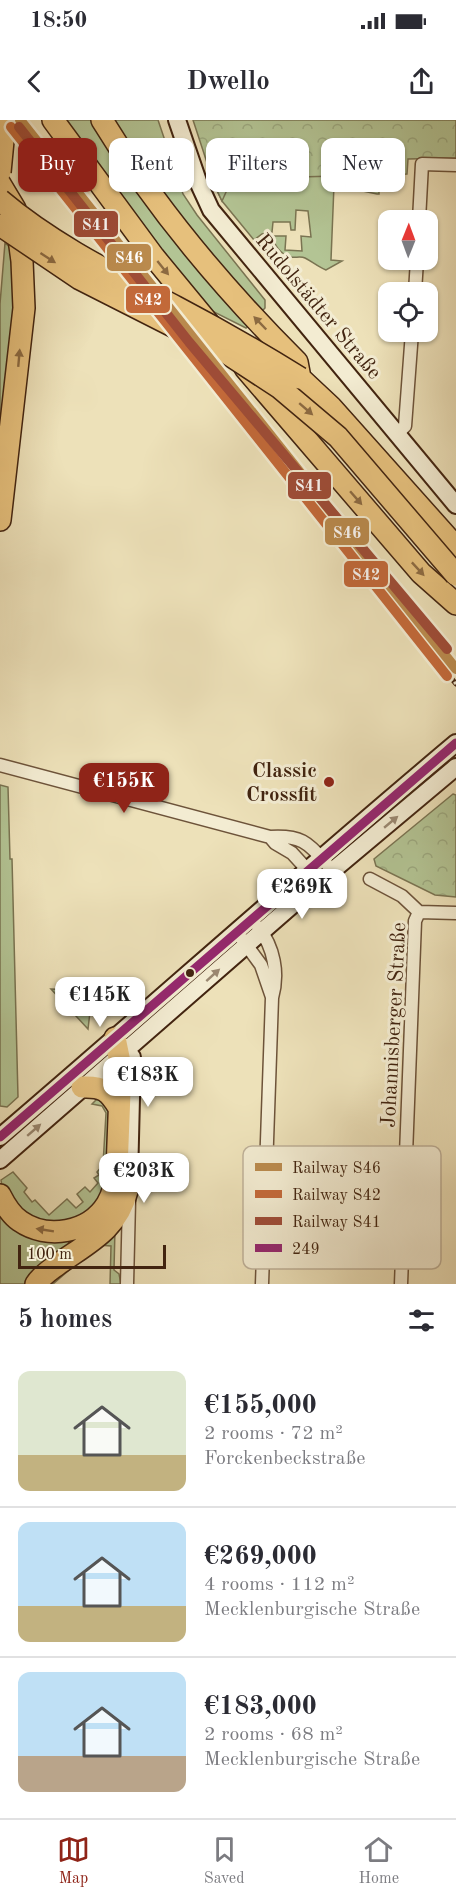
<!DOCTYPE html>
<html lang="en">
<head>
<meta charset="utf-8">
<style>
  body { margin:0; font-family:"Old Standard TT",serif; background:#f7f7f7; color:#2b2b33; height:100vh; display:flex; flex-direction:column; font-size:22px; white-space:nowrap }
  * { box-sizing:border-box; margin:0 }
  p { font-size:20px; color:#7c7c81 }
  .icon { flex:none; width:33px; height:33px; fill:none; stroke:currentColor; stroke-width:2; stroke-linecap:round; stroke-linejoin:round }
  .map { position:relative; height:1164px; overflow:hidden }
  .sheet { display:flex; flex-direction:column; background:#fff; flex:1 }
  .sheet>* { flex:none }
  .top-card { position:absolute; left:18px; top:18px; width:420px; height:54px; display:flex; gap:12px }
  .needle { width:39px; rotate:1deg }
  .fabs { position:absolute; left:378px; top:90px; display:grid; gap:12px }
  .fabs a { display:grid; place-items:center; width:60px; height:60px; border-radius:12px; background:#fff; box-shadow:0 2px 4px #0004; font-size:30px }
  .scale { position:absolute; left:18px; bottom:15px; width:148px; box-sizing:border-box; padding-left:6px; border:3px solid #422410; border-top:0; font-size:16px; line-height:21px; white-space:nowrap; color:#422410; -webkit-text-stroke:4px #f3ecd2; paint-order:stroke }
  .price { position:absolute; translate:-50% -51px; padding:0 14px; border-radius:12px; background:#fff; color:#222; font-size:20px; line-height:39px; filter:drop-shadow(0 2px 3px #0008) }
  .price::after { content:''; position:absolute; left:50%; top:36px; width:18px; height:14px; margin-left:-9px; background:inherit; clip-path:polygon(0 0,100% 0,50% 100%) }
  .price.current { background:#8f2418; color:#fff }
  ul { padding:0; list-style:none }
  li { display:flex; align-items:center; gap:18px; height:150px; padding:0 18px }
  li+li { border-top:2px solid #e1e1e2 }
  li span { display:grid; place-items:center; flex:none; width:168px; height:120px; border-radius:12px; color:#555 }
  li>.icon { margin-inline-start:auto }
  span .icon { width:72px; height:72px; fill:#fffc; stroke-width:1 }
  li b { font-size:26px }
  h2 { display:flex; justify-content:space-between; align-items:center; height:72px; padding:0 18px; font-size:26px }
  .pill { padding:0 21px; border-radius:12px; background:#fff; box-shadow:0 2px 4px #0004; font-size:21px; line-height:54px }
  .pill.current { background:#8f2418; color:#fff }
  .status { display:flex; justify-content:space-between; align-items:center; height:42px; padding:0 30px; background:#fff; direction:ltr }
  .status svg { height:16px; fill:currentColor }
  header { display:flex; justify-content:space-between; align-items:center; height:78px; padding:0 18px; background:#fff; font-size:27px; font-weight:700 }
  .dock { display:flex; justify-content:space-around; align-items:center; height:84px; border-top:2px solid #e1e1e2; background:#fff; font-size:16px; color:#7c7c81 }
  .dock a { display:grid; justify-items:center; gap:3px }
  .dock .current { color:#8f2418 }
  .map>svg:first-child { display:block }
</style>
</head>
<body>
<div class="status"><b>18:50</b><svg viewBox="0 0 49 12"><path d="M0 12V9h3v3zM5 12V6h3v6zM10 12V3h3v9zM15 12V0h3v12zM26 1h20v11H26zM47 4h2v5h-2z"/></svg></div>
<header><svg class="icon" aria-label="back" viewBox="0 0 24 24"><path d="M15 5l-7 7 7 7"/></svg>Dwello<svg class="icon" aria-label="share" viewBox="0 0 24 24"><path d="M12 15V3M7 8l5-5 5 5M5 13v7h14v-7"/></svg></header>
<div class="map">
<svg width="456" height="1164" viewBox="0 0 456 1164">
  <defs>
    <pattern id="forest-crowns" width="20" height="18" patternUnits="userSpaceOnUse" patternTransform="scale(1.5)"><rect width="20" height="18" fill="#b3c494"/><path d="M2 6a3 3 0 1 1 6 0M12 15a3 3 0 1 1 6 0" fill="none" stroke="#9ba87f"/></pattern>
  </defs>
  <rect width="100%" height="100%" fill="#ede1b9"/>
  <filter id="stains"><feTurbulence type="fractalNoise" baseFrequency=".00333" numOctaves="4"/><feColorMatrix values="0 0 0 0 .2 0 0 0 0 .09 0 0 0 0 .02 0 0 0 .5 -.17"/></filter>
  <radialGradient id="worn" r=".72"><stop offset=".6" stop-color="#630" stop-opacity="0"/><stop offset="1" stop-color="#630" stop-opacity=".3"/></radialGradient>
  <path fill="#b3c494" stroke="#7a7452" stroke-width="1.5" d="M62,0H158L183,74L197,95L265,180V188L246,208L204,187Z
    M226,50H396L399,68L387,66L386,68H379V74H377L334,65L331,140L342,141L326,150C318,147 313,142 305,138C301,136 295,138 291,137C281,135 274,125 272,116H286L285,130L302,131L301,116L311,117L308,91L296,90L295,110H291L290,102H273L272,112L262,114L254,120L222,81L214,64Z
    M5,123L12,129L15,169L0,335V184Z
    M0,665L8,667L10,739H12L18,977L7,987L0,986Z
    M51,869L76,870L74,892H90L88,909Z
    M103,973L114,990L103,1078L79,1101L35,1103L3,1072L1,1060L13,1052L27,1068L24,1072L32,1082L35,1080L49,1095L67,1079L76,1088L83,1082L77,1074L85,1067L90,1072L98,1063L94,1058L99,1055L97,1052L103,1045L106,993L102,986L92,984Z
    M117,1084L31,1164H0V1089L38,1115Z
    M121,1094L124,1107L115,1109L114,1150L119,1154L121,1164H110L111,1126L98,1125L53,1164H39Z"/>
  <path fill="url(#forest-crowns)" stroke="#7a7452" stroke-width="1.5" d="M193,0H456V38L408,39L407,54L232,59L222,81L214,64Z
    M453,674L456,675V777L435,775L376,746L374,739Z"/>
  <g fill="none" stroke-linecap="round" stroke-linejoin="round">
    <defs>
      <path id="street" d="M419,100L422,44L456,45
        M415,172L417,140
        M397,314L405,306L412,212
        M0,645L270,717C300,715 308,722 326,743
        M270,717L275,723L292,733L313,756
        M370,759L402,776L419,792L456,793
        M258,807C274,827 279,853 272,878L262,1164
        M242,819L261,845L272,877
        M127,1164L129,1081
        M401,1164L415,801L419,792"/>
      <path id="secondary" d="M177,0L199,64L211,90L456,385
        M120,924L132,937L129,1059
        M0,1017C153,886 302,752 456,623
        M0,1040L313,767L456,647"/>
      <path id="highway" d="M53,0L154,137L210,205
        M102,0C156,89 223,168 297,242L300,258L331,287L456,427
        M0,64L15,89L22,141L24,188L0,400
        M245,248L421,453L456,484
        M82,967C103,966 109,971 119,988
        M0,1075C5,1085 11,1095 20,1101C47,1120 89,1113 107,1084C113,1074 116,1060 117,1049L121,947L115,918
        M36,1164C41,1156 49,1151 57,1145C86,1124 118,1110 127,1071"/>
    </defs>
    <use href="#street" stroke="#6d533a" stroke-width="15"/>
    <use href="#secondary" stroke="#422410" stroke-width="20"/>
    <use href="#highway" stroke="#422410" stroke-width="24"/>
    <use href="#street" stroke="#f3ecd2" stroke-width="12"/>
    <use href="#secondary" stroke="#f3ecd2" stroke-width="16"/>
    <use href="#highway" stroke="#e6c07c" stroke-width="21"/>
    <defs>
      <path id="rail" d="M4,0L367,458L456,564"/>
    </defs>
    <use href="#rail" stroke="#422410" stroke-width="5"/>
    <use href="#rail" stroke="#f3ecd2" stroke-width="3" stroke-dasharray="9" stroke-linecap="butt"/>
    <defs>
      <path id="highway-bridge" d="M0,52L5,0
        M0,80C53,125 115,155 176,187C218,209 260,233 300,258
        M0,105L80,159L228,234L280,268L338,317L456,455"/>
    </defs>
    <use href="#highway-bridge" stroke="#422410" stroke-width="24" stroke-linecap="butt"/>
    <use href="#highway-bridge" stroke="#e6c07c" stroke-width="21"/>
    <defs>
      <path id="bus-1" d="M0,1017L456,623"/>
    </defs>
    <use href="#bus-1" stroke="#f3ecd2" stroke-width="14"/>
    <use href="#bus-1" stroke="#95276e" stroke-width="9"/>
    <defs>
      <path id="rail-1" d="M20,0L456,549"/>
      <path id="rail-2" d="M11,7L447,556"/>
      <path id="rail-3" d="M19,7L189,222L447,529"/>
    </defs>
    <use href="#rail-1" stroke="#f3ecd2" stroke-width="15"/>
    <use href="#rail-2" stroke="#f3ecd2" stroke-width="15"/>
    <use href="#rail-3" stroke="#f3ecd2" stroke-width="15"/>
    <use href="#rail-1" stroke="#ba8a4d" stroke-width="10"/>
    <use href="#rail-2" stroke="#c36939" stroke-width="10"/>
    <use href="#rail-3" stroke="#9f4c37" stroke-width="10"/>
  </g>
  <defs><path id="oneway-solid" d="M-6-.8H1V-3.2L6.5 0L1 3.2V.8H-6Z" transform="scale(1.5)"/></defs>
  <g fill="#8c6a41">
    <use href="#oneway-solid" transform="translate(48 138) rotate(33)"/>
    <use href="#oneway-solid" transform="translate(163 148) rotate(51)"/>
    <use href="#oneway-solid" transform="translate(260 203) rotate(-134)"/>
    <use href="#oneway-solid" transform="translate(19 238) rotate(-85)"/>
    <use href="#oneway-solid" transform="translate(306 289) rotate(41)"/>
    <use href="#oneway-solid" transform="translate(356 378) rotate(49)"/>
    <use href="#oneway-solid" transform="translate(418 449) rotate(47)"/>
    <use href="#oneway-solid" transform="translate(45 1110) rotate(-171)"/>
  </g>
  <g fill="#9a8871">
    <use href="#oneway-solid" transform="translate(391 702) rotate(-40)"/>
    <use href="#oneway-solid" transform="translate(213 855) rotate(-42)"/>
    <use href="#oneway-solid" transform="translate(34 1010) rotate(-41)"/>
  </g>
  <circle fill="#8f2418" stroke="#f3ecd2" stroke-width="2" cx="329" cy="662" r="6"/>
  <circle fill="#422410" stroke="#f3ecd2" stroke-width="2" cx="190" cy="853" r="5"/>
  <g text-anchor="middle" stroke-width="6" stroke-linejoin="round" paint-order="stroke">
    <g font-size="21" fill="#422410" stroke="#f3ecd2">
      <text transform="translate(319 186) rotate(50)" y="7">Rudolstädter Straße</text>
      <text transform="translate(393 905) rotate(-87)" y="7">Johannisberger Straße</text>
    </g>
    <g font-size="21" font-weight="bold" fill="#422410" stroke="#f3ecd2" text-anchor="end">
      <text x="317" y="657">Classic<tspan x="317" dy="24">Crossfit</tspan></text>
    </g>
  </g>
  <rect x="243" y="1026" width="198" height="123" rx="9" fill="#f3ecd2" stroke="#beb098" stroke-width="1.5"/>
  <rect x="255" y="1043" width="27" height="8" fill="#ba8a4d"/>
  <rect x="255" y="1070" width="27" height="8" fill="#c36939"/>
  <rect x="255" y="1097" width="27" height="8" fill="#9f4c37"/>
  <rect x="255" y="1124" width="27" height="8" fill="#95276e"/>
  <g font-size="16" fill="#422410">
    <text x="292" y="1053">Railway S46</text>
    <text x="292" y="1080">Railway S42</text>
    <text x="292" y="1107">Railway S41</text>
    <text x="292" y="1134">249</text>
  </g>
  <g stroke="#f3ecd2" stroke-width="2">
    <rect x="73" y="90" width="46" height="28" rx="6" fill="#9f4c37"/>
    <rect x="106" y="123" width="46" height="29" rx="6" fill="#ba8a4d"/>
    <rect x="125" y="165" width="46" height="29" rx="6" fill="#c36939"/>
    <rect x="287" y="351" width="45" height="29" rx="6" fill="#9f4c37"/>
    <rect x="324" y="397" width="46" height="29" rx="6" fill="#ba8a4d"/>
    <rect x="343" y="440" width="46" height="28" rx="6" fill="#c36939"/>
  </g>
  <g font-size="16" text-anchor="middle" font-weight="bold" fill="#fff">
    <text x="96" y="110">S41</text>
    <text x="129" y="143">S46</text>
    <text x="148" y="185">S42</text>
    <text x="309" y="371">S41</text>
    <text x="347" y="418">S46</text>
    <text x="366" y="460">S42</text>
  </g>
  <rect width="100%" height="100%" filter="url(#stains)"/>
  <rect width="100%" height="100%" fill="url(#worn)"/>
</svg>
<div class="fabs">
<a><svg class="needle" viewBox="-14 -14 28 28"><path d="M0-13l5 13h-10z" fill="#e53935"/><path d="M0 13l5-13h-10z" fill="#7c7c81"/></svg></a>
<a><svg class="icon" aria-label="locate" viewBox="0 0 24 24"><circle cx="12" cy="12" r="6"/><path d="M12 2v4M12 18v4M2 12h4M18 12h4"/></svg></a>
</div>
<div class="scale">100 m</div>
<b class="price current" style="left:124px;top:694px">€155K</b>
<b class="price" style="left:302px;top:800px">€269K</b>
<b class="price" style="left:100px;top:908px">€145K</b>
<b class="price" style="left:148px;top:988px">€183K</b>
<b class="price" style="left:144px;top:1084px">€203K</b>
<div class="top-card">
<a class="pill current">Buy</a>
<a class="pill">Rent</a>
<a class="pill">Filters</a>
<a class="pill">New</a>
</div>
</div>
<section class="sheet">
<h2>5 homes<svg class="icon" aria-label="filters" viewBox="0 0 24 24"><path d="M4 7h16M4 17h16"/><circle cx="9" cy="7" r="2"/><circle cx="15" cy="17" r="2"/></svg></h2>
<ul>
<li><span style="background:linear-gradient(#dfe7d0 70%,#c2b280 0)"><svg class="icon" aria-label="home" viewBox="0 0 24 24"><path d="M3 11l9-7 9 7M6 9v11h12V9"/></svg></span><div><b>€155,000</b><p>2 rooms · 72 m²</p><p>Forckenbeckstraße</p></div></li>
<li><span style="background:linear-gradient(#bfe0f5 70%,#c2b280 0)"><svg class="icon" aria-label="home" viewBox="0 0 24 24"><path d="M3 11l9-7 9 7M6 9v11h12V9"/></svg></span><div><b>€269,000</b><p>4 rooms · 112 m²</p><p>Mecklenburgische Straße</p></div></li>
<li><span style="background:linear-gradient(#bfe0f5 70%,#b9a48a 0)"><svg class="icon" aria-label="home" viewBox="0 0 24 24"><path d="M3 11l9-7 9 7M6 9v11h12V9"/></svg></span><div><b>€183,000</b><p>2 rooms · 68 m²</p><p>Mecklenburgische Straße</p></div></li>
</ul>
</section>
<nav class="dock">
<a class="current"><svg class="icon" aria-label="map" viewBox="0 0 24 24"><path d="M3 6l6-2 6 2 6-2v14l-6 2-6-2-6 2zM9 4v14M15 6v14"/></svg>Map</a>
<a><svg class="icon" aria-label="saved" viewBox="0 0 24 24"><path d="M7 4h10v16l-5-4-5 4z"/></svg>Saved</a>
<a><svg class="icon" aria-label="home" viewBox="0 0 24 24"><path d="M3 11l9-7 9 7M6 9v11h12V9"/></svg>Home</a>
</nav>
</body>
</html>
